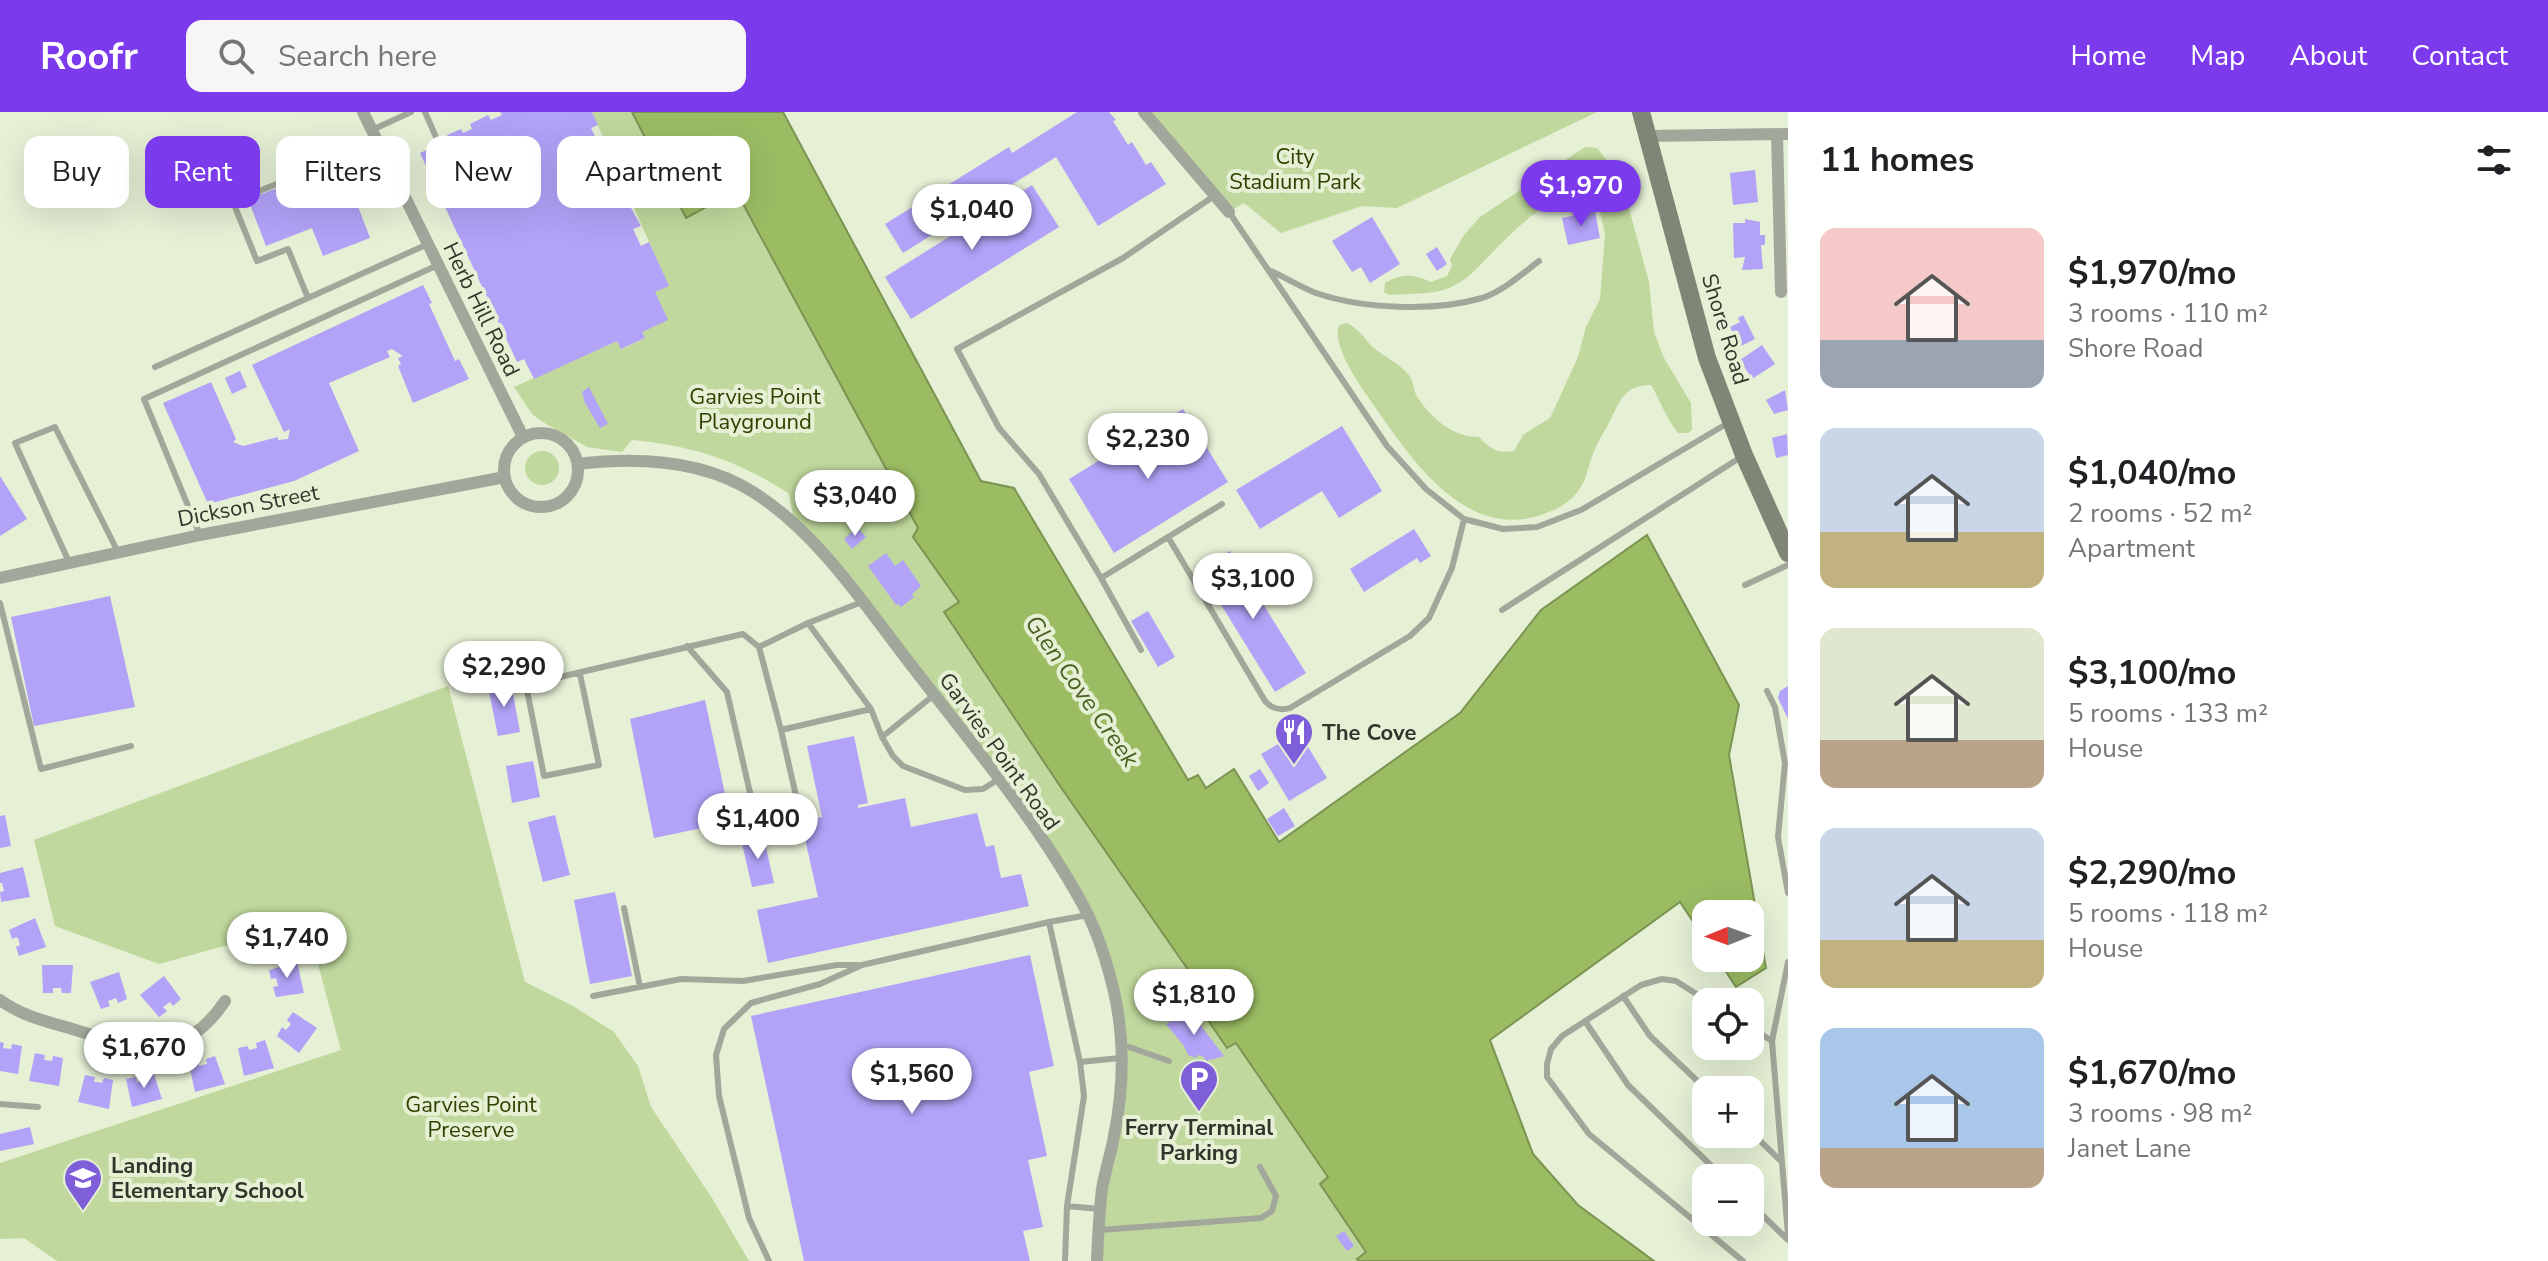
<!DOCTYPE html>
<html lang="en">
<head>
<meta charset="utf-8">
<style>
  body { margin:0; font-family:"Nunito Sans",sans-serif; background:#f6f6f6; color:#202124; height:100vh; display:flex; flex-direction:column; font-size:30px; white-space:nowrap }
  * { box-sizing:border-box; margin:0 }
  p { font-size:26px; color:#757577 }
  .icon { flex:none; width:44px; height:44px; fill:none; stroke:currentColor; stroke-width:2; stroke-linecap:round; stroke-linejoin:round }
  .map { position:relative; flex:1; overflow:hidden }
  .side { display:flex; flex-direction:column; background:#fff; width:760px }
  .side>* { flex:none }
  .top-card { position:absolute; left:24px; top:24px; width:760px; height:72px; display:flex; gap:16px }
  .needle { width:52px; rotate:269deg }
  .tools { position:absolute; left:1692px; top:788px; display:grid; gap:16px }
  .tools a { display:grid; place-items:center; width:72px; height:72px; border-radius:16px; background:#fff; box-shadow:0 8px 32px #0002; font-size:40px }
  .price { position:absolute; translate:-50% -68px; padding:0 18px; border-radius:28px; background:#fff; color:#222; font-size:26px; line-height:52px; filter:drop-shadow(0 2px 4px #0008) }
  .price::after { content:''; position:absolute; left:50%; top:48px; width:24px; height:18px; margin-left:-12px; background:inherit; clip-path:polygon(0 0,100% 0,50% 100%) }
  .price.selected { background:#7c3aed; color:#fff }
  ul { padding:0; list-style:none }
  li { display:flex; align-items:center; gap:24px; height:200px; padding:0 32px }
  li span { display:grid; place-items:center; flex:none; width:224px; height:160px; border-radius:16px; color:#555 }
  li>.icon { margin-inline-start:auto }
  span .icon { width:96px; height:96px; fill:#fffc; stroke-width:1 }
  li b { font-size:34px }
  h2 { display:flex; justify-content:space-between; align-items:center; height:96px; padding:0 32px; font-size:34px }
  .chip { padding:0 28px; border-radius:16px; background:#fff; box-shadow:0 8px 32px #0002; font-size:28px; line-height:72px }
  .chip.selected { background:#7c3aed; color:#fff }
  header { display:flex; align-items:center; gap:48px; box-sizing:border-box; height:112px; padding:0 40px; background:#7c3aed; color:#fff }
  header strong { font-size:38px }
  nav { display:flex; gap:44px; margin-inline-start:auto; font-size:28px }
  .search { width:560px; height:72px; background:#f6f6f6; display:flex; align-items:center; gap:20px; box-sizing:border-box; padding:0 28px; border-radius:16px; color:#757577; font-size:30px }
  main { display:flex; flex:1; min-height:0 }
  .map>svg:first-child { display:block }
</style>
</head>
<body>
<header>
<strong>Roofr</strong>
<div class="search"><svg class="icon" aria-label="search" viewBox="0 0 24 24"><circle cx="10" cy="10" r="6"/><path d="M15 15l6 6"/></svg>Search here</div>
<nav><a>Home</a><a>Map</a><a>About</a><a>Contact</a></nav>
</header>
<main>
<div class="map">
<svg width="1788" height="1149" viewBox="0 0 1788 1149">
  <rect width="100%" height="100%" fill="#e5f0d5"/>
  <path fill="#c0d89d" d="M592,0H632L686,106L735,79L918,416L913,425L959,491L945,500L1060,674L1187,857L1342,1069L1375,1134L1358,1147L1359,1149H1097L1121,934L1105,850L1065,766L860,482L813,422L793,403L789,382C740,349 690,333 632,328L622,340L587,335L541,309L532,302L514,275L617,229L622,237L645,226L642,220L655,180L668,173Z
    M1143,0H1597L1397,96L1362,94L1281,121L1244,91L1230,99Z
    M1585,35L1597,36L1610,52L1628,93L1649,170L1654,220L1664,246L1691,291L1692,318L1688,321H1678C1666,306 1661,290 1651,273C1625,273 1620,288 1610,309C1604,320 1597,331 1593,342C1588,353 1587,367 1580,376C1570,392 1557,397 1541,403C1465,428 1412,348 1375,295C1362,276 1331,235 1339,213L1347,211C1363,220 1363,226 1374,236C1386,246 1399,251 1409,263C1414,270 1413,279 1418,286C1432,307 1453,325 1479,325C1491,337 1497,342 1514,339L1523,323L1550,306L1578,245L1586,215L1600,187L1605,122L1600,100L1591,86L1581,78C1545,87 1515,117 1490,143C1480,153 1470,165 1457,172C1438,184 1411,181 1389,183L1384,180L1385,171C1403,161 1412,162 1431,170L1447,164L1452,154L1450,147L1464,123L1480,105Z
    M525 356a17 17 0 1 1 34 0a17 17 0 1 1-34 0Z
    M448,574L525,870L573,894L614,920L638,954L651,995L712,1086L749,1149H57L24,1126L0,1127V1051L341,938L307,811L159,852L55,814L34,728Z"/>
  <path fill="#9bbc63" stroke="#7b9452" stroke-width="2" d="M632,0H783L981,369L1014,376L1188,668L1198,663L1206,676L1234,657L1279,730L1460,601L1541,498L1647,423L1739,593L1729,643L1766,856L1736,875L1717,846H1750V802H1706V829L1680,790L1490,928L1533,1042L1578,1093L1654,1149H1359L1357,1147L1366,1140L1320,1072L1328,1065L1236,931L1227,936L1195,889L1205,882L1060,674L944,500L959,490L913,425L918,416L736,79L686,106Z"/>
  <path fill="#b2a2f8" d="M500,0H592L598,13L591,16L609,53L613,52L619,65L615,67L641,114L633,117L641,134L649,130L669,174L655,180L668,208L642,220L645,226L621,237L617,229L534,267L524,247L517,250L420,41L449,27L447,23L461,17L463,21L472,17L470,12L488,3L491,8L502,3Z
    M1077,0H1109L1116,8L1113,9L1128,33L1132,30L1146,53L1151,50L1166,72L1098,114L1056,45L903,141L885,112L1009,35L1012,41Z
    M342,52L370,126L323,144L312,116L266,134L248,87Z
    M1755,58L1758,90L1733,93L1730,61Z
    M1032,73L1059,115L911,207L885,165Z
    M1595,99L1600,126L1568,133L1562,106Z
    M1372,105L1400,152L1370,171L1361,155L1352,160L1332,129Z
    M1745,107L1760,110V123H1765V133H1761L1763,157L1742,158L1745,145L1734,146L1733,111H1745Z
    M1437,135L1447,152L1437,159L1426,142Z
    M423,173L432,191L429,192L455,249L459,247L469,267L413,291L398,254L401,252L398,246L403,244L392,237L387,239L390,245L329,271L359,339L294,369L208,392L163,291L211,270L236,327L233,330L243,334L278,325V328L288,327L290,317L284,320L252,253Z
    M1743,203L1755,227L1731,239L1723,229L1726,228L1725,225L1733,221L1730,215L1740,210L1738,206Z
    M1762,233L1775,252L1752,267L1740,248Z
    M240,259L247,275L232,282L225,266Z
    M589,275L608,312L600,316L585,291L582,280Z
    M1785,278L1788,298L1774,302L1766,288Z
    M1183,297L1228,370L1114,441L1069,367Z
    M1342,314L1382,379L1339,406L1322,379L1260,417L1236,378Z
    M1787,322L1788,343L1776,346L1772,326Z
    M0,364L27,407L0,424Z
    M857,415L866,425L852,437L844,427Z
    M1414,417L1431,444L1420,451L1417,446L1364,480L1350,457Z
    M1230,439L1306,561L1275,580L1199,457Z
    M886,441L895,454L903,448L921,474L912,482L914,485L901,495L898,492L896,493L868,454Z
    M110,484L135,595L34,614L11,505Z
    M1148,499L1175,545L1158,555L1131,509Z
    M511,571L520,620L498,624L488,575Z
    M1788,574V607L1778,586L1780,579Z
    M705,588L731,710L654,726L630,607Z
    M1299,620L1327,666L1289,689L1261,642Z
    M854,624L868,691L858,693V696L905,686L911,715L977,701L986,735L994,733L1001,766L1021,762L1029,794L768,851L757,798L818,785L801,709L822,705L807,634Z
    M533,649L540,685L512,691L506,654Z
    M1260,657L1269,671L1258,679L1249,664Z
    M1284,696L1295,714L1278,724L1267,707Z
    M5,703L11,734L0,736V704Z
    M555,703L570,763L543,770L528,710Z
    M763,722L774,771L752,775L741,727Z
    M23,755L30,785L1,790L0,780L4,779L2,771H0V761Z
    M615,780L632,864L590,872L574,788Z
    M35,806L46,835L19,844L16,835L20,833L19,829L17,825L12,827L9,818Z
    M1030,843L1054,954L1029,960L1047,1044L1028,1048L1043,1115L1023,1119L1030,1149H804L751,904Z
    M297,850L304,881L276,885L273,875L278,874L276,866L271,867L269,858Z
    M42,853H73L71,881H62L61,876H53V881H43Z
    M119,860L127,887L118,891L116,886L108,889L110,894L101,897L90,870Z
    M164,864L181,887L173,894L170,890L163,895L167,899L159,905L140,883Z
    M1192,897L1198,910L1224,944L1206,949L1204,945L1197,943V946L1188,943L1184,934L1166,912Z
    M293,900L317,916L299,941L277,924L282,915L286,918L291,912L287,908Z
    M265,928L274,956L244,964L238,936L248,934L249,938L257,936L256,931Z
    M0,930L4,931L3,936L11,937L12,932L22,934L18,962L0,959Z
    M35,941L45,943L44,948L52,949L53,944L63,946L59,974L29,969Z
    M215,944L225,972L195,980L189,952L198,950L199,954L207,952L206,947Z
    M153,959L162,987L132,995L126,967L136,965L137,970L145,967L143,962Z
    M85,963L95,965L94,970H98L102,971L104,966L113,968L109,997L78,990Z
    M30,1015L34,1032L0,1039V1022Z
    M1344,1119L1354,1134L1347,1139L1336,1124Z"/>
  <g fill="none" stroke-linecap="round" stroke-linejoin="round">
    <path stroke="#a2a79b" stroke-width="6" d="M425,0L439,32
      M372,18L411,0
      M378,30L233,90L257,149L288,137L308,186L428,132
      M1214,84L1123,146L957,237L999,316L1039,362L1101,466L1222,392
      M1229,100L1387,334L1426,377L1464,407L1503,417L1537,415L1581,398L1728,311
      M1271,159C1286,166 1301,175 1316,181C1363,197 1434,200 1482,186C1503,179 1522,162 1539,149
      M155,255L308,186
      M200,423L144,287L438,153
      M1168,425L1265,589C1272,597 1280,599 1290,596L1410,524L1429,506L1452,456L1464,407
      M69,450L15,331L55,315L119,442
      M1101,466L1141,538
      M1745,473L1788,453
      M862,490L808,511L759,535L781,618L871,597
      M0,491L41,657L131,634
      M1502,498L1741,345
      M808,511L871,597L882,625L893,644L903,654L965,678L983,677L999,667
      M687,534L727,580L756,707L761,710L788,709L795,701L796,684L781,618
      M580,562L599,653L544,664L526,573L743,522L759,535
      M1767,579L1775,595L1785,651L1778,725L1788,781
      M882,625L934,583
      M624,796L640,875
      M1049,810L1088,803
      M593,884L681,867L743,869L837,853H858
      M1623,884L1650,924L1707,978
      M1709,890L1676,869L1662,867L1641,873L1562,924L1551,937L1547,952V965L1589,1022L1743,1149
      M1585,909L1628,973L1724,1066
      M1750,915L1772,929L1788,1123
      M1772,929L1788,850
      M1123,933L1169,949
      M1080,950L1120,946
      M0,992L38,995
      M1750,1019L1782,1050
      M1750,1091L1788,1128
      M1067,1094L1100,1097
      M1100,1118L1261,1106L1272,1099L1276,1084L1260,1055
      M769,1149L749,1106L719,984L716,943L724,917L751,891L820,872L862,853L1049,810L1080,950L1084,984L1067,1094L1065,1149"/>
    <path stroke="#a2a79b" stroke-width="12" d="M363,0L523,325
      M1144,0L1229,100
      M1777,22L1781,180
      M1647,24L1788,22
      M504 358a37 37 0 1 1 74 0a37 37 0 1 1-74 0Z
      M578,352C637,345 702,348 753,380C819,421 868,498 915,558C972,632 1040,713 1084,795C1098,821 1107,850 1114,880C1125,928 1124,975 1114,1024C1111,1041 1105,1059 1102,1077C1099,1101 1098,1125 1097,1149
      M0,466L200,423L505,365
      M0,888C20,903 45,909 69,916C131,935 181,955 225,889"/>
    <path stroke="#7f8675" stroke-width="18" d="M1641,0L1707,246L1744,343L1788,441"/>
  </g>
  <defs>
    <symbol id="restaurant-pin" viewBox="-11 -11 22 30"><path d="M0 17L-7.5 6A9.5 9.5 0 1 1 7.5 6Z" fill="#7f5fd9" stroke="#e5f0d5"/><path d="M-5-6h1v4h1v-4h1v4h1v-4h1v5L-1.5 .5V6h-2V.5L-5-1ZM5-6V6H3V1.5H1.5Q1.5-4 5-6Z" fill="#fff"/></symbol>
    <symbol id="parking-pin" viewBox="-11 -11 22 30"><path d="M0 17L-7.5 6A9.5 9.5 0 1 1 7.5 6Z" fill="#7f5fd9" stroke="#e5f0d5"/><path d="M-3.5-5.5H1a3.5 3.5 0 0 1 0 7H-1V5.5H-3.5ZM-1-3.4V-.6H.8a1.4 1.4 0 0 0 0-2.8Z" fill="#fff"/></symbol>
    <symbol id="school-pin" viewBox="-11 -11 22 30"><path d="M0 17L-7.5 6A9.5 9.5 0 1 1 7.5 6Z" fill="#7f5fd9" stroke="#e5f0d5"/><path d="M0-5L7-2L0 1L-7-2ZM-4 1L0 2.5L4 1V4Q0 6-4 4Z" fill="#fff"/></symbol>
  </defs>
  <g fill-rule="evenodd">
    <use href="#restaurant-pin" x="1272" y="598" width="44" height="60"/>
    <use href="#parking-pin" x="1177" y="945" width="44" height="60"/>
    <use href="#school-pin" x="61" y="1044" width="44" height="60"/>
  </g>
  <g text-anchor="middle" stroke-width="8" stroke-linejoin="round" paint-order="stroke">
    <g font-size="22" fill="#2f4200" stroke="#e5f0d5">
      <text x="1295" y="52">City<tspan x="1295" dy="25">Stadium Park</tspan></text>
      <text x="755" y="292">Garvies Point<tspan x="755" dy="25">Playground</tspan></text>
      <text x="471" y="1000">Garvies Point<tspan x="471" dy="25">Preserve</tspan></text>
    </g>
    <g font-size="22" fill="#31352b" stroke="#e5f0d5">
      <text transform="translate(482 197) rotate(64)" y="8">Herb Hill Road</text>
      <text transform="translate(1726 217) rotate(73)" y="8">Shore Road</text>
      <text transform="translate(248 393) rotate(-11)" y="8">Dickson Street</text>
      <text transform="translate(1000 639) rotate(54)" y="8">Garvies Point Road</text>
    </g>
    <g font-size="22" font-weight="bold" fill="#31352b" stroke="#e5f0d5" text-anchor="start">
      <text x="1322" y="628">The Cove</text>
      <text x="1199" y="1023" text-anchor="middle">Ferry Terminal<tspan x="1199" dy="25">Parking</tspan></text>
      <text x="111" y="1061">Landing<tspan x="111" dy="25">Elementary School</tspan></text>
    </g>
    <g font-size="24" font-style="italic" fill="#4b6022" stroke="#e5f0d5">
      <text transform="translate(1082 579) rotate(55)" y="8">Glen Cove Creek</text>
    </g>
  </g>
</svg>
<div class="tools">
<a><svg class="needle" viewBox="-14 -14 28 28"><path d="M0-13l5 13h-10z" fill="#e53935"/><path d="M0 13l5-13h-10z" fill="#757577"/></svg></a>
<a><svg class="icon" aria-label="locate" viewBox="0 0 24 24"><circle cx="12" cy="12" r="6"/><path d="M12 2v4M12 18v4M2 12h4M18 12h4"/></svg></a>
<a>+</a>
<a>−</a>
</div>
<b class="price selected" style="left:1581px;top:116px">$1,970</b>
<b class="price" style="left:972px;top:140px">$1,040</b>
<b class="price" style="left:1148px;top:369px">$2,230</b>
<b class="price" style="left:855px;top:426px">$3,040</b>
<b class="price" style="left:1253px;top:509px">$3,100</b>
<b class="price" style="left:504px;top:597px">$2,290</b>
<b class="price" style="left:758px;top:749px">$1,400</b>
<b class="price" style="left:287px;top:868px">$1,740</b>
<b class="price" style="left:1194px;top:925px">$1,810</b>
<b class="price" style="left:144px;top:978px">$1,670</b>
<b class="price" style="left:912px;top:1004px">$1,560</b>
<div class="top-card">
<a class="chip">Buy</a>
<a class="chip selected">Rent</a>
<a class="chip">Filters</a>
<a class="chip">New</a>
<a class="chip">Apartment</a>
</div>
</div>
<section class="side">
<h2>11 homes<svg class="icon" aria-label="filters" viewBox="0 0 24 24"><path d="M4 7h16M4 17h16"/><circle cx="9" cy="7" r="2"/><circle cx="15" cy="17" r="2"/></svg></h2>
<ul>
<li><span style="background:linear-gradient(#f6c9c9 70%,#9aa5b1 0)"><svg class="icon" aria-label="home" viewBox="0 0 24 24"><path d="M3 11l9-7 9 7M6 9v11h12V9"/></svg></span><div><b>$1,970/mo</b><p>3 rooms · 110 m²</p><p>Shore Road</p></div></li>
<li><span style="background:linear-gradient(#c9d6e8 65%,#c2b280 0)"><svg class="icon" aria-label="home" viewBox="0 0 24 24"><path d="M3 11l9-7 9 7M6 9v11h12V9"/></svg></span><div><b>$1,040/mo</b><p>2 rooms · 52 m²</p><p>Apartment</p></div></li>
<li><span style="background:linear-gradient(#dfe7d0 70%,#b9a48a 0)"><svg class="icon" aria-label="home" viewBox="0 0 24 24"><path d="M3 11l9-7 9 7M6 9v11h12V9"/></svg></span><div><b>$3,100/mo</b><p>5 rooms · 133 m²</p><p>House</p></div></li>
<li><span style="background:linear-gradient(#c9d6e8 70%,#c2b280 0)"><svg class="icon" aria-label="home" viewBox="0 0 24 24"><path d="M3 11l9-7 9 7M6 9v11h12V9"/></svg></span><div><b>$2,290/mo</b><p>5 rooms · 118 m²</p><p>House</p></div></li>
<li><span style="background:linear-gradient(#a9c7e8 75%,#b9a48a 0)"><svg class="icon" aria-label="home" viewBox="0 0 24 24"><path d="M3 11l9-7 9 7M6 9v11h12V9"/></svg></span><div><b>$1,670/mo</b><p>3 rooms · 98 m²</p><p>Janet Lane</p></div></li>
</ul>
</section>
</main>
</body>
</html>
